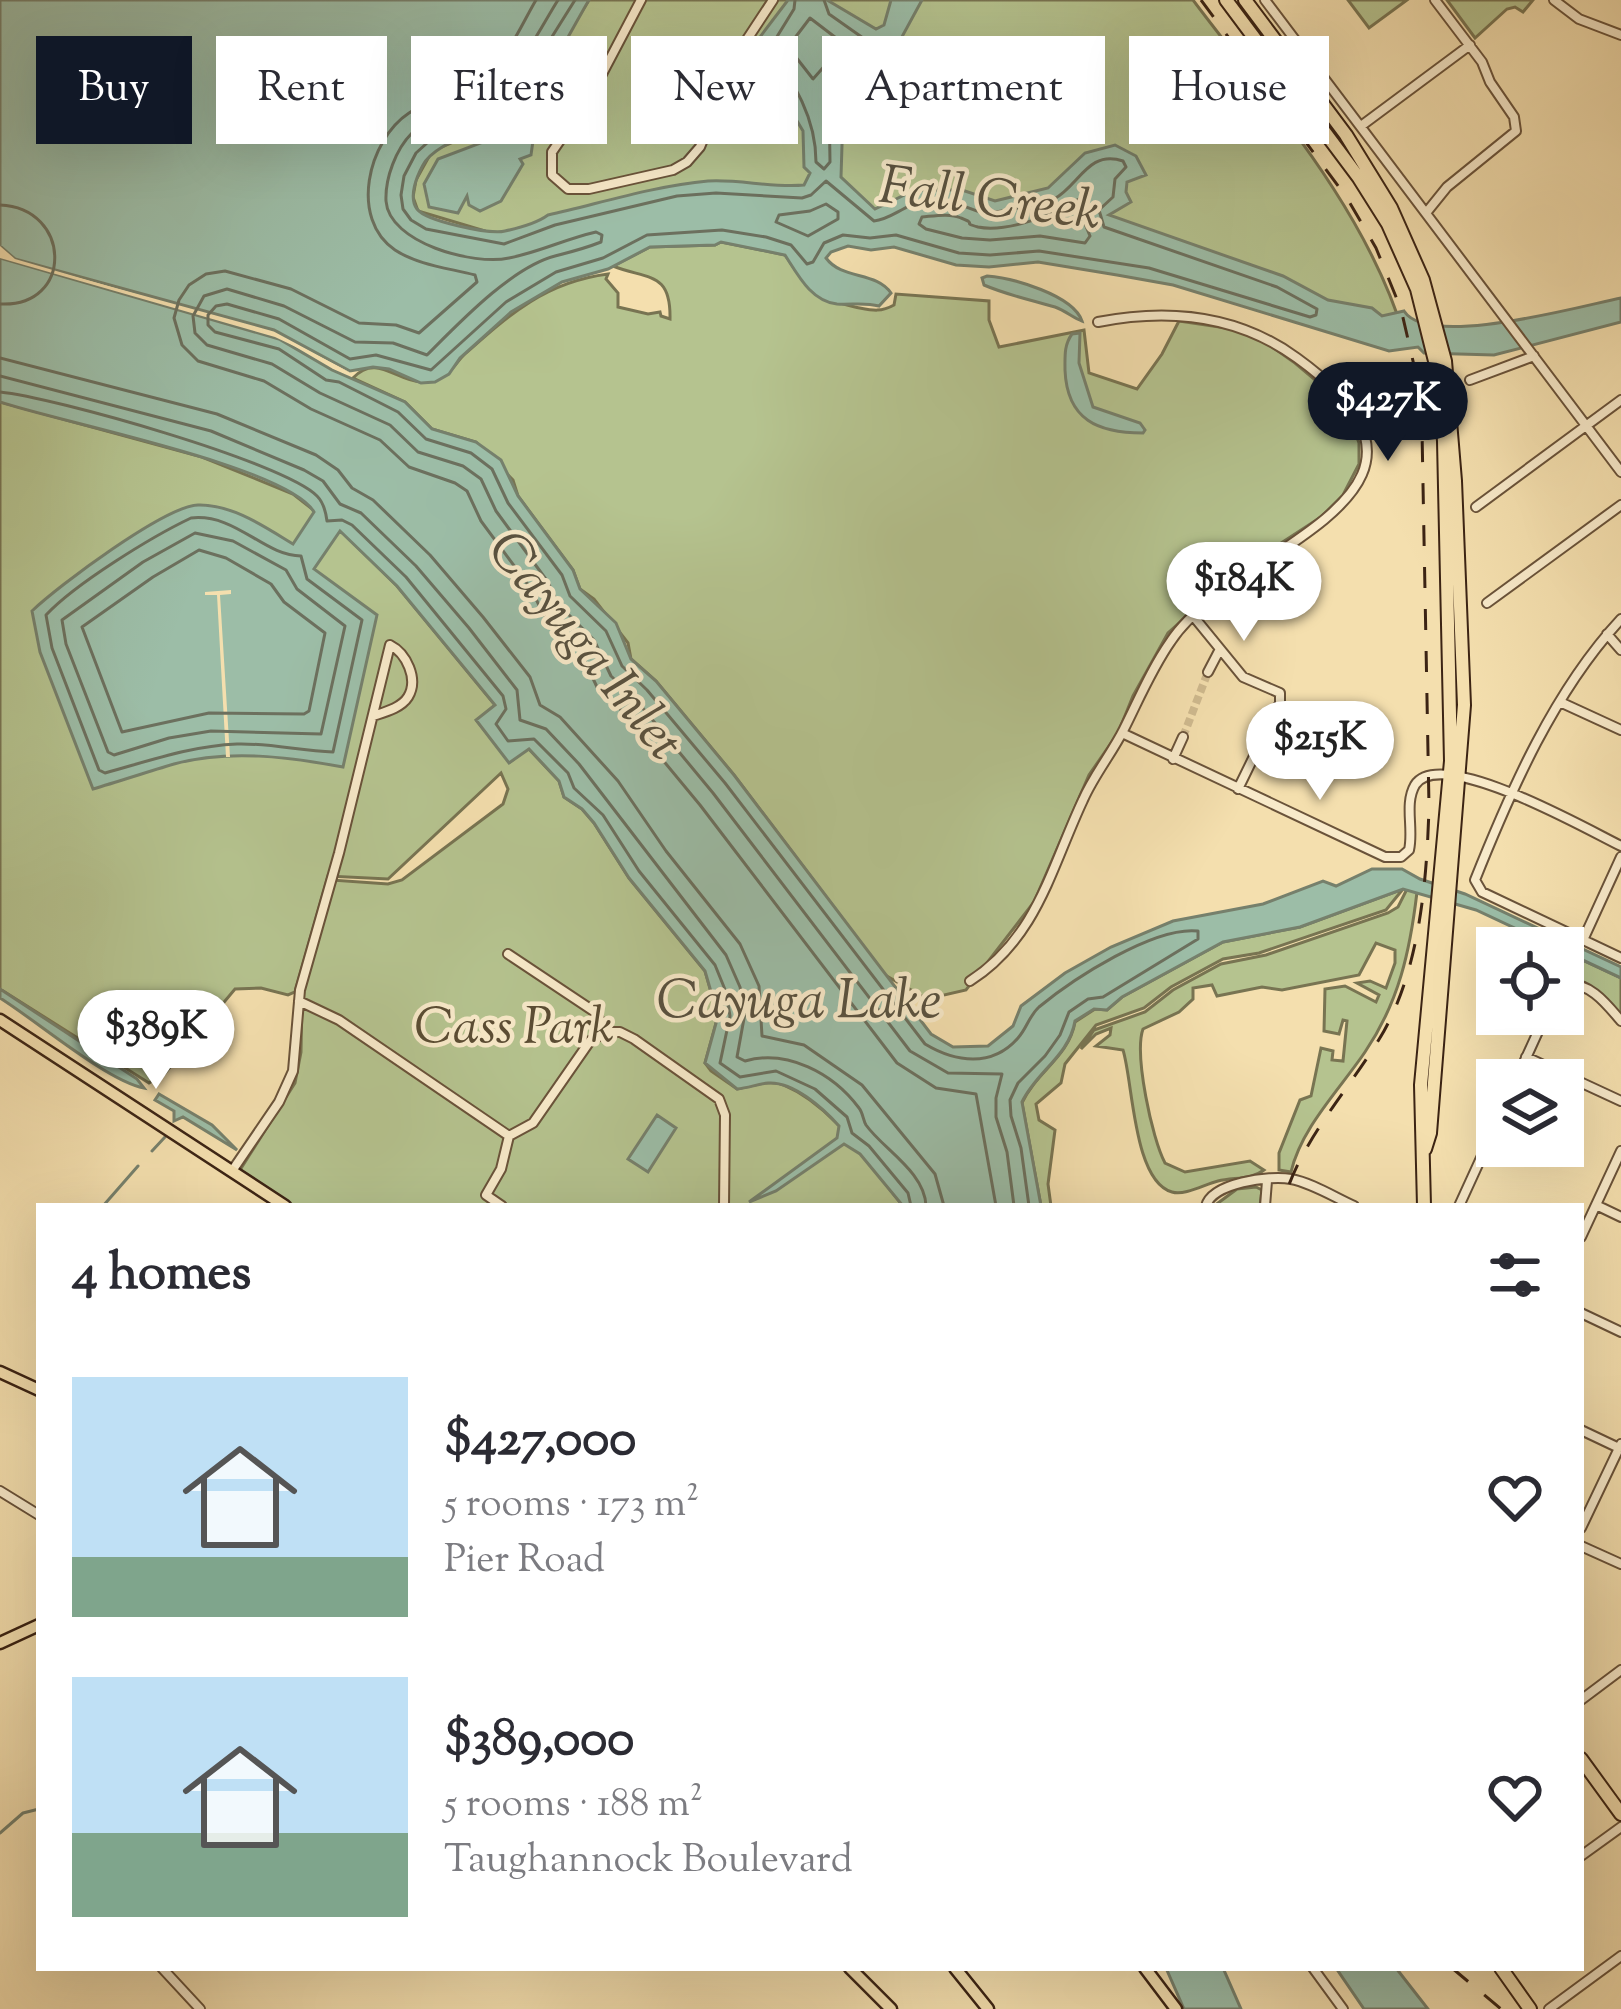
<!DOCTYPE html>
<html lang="en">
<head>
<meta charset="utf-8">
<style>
  body { margin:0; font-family:"Sorts Mill Goudy",serif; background:#f2f2f3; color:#2b2b33; height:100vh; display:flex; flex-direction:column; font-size:45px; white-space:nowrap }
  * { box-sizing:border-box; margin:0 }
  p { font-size:39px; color:#7c7c81 }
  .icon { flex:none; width:66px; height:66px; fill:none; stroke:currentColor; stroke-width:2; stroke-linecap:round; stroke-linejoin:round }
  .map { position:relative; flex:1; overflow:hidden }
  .drawer { position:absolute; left:36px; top:1203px; width:1548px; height:768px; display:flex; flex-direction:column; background:#fff; border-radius:0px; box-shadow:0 12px 48px #0002 }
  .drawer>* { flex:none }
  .hud { position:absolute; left:36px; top:36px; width:1551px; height:108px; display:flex; gap:24px }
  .tools { position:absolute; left:1476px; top:927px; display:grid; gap:24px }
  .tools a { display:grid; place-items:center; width:108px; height:108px; border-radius:0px; background:#fff; box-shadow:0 12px 48px #0002; font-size:60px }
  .price { position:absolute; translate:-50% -102px; padding:0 27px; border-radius:42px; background:#fff; color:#222; font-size:39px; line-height:78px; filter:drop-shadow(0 3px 6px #0008) }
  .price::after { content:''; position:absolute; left:50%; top:72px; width:36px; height:27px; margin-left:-18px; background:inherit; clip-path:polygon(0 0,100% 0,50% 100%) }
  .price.active { background:#111827; color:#fff }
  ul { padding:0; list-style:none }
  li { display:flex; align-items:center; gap:36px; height:300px; padding:0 36px }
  li span { display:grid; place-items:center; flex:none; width:336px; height:240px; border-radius:0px; color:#555 }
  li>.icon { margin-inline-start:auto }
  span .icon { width:144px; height:144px; fill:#fffc; stroke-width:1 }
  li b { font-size:51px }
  h2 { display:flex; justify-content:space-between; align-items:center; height:144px; padding:0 36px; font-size:51px }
  .chip { padding:0 42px; border-radius:0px; background:#fff; box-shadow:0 12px 48px #0002; font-size:42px; line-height:108px }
  .chip.active { background:#111827; color:#fff }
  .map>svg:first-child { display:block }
</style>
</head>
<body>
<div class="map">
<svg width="1621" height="2009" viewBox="0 0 1621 2009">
  <rect width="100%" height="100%" fill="#f4dfae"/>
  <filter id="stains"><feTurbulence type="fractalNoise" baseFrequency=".00167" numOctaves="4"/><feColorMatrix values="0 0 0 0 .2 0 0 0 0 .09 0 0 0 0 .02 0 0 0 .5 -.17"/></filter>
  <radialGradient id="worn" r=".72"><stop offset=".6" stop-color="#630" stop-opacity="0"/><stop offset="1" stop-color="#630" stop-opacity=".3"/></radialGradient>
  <path fill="#b5c38f" stroke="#787452" stroke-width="3" d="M589,0H1193C1272,105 1365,207 1404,335L1276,298L797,216L500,273L485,231L418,211L413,197L416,180L432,151L477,132L527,100Z
    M1348,0H1407L1369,28Z
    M1447,0H1533L1523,12L1515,7L1507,9L1475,38Z
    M721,242L785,255C809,290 813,298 855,307C871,310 880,313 894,305L896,294L989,301V320L999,347L1084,330L1089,373L1137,389L1162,354L1179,321L1233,329L1265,342L1295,363L1332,394L1349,415L1359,443V464L1343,495L1321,517L1235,573L1168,633L1133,696L1118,733L1089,775L1034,902L966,990L927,999L885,975L734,775L656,681L631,659L628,643L594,599L580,589L573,570L518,496L513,480L476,442L432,429L405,402L353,378C376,353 396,381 421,382C427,383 433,379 439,377C453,373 455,363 465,354C511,313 546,282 608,274L606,279L618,293V307L648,314L660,312L661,316L670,319C671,271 648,280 613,266L650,247L715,245Z
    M0,402L202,457L293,494L344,534L397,586L495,705L477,721L510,762L528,748L559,781L564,797L582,809L594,823L629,878L705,971L718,1016L705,1063L711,1071L737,1089C751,1086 770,1079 784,1085C836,1107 868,1164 903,1206H294L240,1170L295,1083L301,1052L302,993L332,880L388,884L402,880L503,804L508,789L501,773L388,879L328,876L295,992L288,995L261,988L235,989L165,1073L149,1083L0,989Z
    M1403,889L1386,910L1259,953L1223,959L1171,987L1144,1008L1096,1025L1065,1064L1061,1083L1036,1104L1039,1120L1055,1130L1048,1184L1051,1206H1041L1022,1103C1036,1072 1069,1057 1075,1022L1095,1009L1107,1010L1122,997L1223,942L1300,927Z
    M1407,889L1417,892C1410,951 1399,1002 1365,1052C1340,1089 1301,1128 1291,1172L1279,1170V1153L1300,1100L1311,1096L1321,1048L1333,1051L1332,1060L1343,1061L1347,1021L1343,1020L1339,1034L1324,1031L1325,989L1345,986L1376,1002L1379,995L1357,983L1370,981L1386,988L1395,963V950L1376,943L1359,975L1282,990L1262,987L1217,996L1212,985L1193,988V999L1179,1012L1143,1029C1134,1054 1152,1139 1165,1163L1185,1172L1250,1161L1264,1170C1251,1180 1234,1177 1218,1181C1205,1184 1185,1196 1172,1192C1133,1181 1133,1081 1123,1050L1096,1046L1110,1035L1111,1028L1096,1034L1081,1049L1094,1030L1145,1012L1173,990L1221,964L1266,955L1388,913L1398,907Z
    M1563,951L1621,978V1016L1595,989L1569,977Z
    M1256,1187L1262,1190L1260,1206H1214L1237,1189Z"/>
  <path fill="#9cbda7" stroke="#76806c" stroke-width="3" d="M0,0H589C573,27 545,83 524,102C497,127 436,140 423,165C417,176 408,197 417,209C426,221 490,235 505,231C519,228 537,223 548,215C601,203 654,186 708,181C740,179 771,188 804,185L810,173L804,167L803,131L785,101L781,82L758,50L760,37L788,0H827L876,29L884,25L891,0H922L897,46L844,82L841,177L875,209L915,190H962L995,201L1048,188L1085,153L1115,145L1136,156L1146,175L1127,182L1126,192L1131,202L1109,215L1283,276L1328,300L1372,308L1382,316L1404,311C1428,349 1581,306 1621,298V322L1494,355L1424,353L1418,347L1389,351L1173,285L1117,275L1038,262L989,267L956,265L894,247L871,250L848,246L831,252L826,258C842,280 876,271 891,293L879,306C864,302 852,305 837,304C811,301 798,275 785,255L721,242L715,245L650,247L608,269L562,282L511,312L460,358L449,374L435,382L421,383L389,369L373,367L350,371L274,330L15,259L0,246Z
    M519,122L534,134L531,155L520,159L523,164L501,201L480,211L469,205L467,196L458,213L429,207L424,184L438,159L486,141Z
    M0,258L279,339L332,370L405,402L432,429L476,442L501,460L518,496L573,570L580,589L616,623L631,659L656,681L734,775L931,1034L953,1047L988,1046L1013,1026L1021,1006L1065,973L1111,947L1173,921L1263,904L1323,881L1336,886L1372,869H1402L1420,879L1465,894L1621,967V978L1476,910L1403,889L1300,927L1223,942L1122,997L1107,1010L1094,1009L1075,1021C1069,1056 1036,1072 1022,1102L1041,1206H903L860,1154L844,1144L776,1191L749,1202L837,1138L839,1126C823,1108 793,1081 768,1083C758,1084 748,1088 737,1089L705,1063L718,1016L705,971L629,878L594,823L582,809L564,797L559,781L529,749L509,763L476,720L495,705L397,586L340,531L314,569L377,615L343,767C289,757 229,749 174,764C147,772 120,781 93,789L40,652L32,611C58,586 165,506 198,505C232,504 265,527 293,544L314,512C287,466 58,422 0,402Z
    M987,276C1013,278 1073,295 1082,321C1073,318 1066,311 1055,307C1031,300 1007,295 984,285L982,278Z
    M1080,333L1079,363L1093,407L1140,423L1145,430L1143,433C1098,433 1067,420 1065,370C1065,356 1064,345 1072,334Z
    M0,989L137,1079L144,1088C107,1081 37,1021 0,998Z
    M159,1094L212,1125L237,1150L183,1117L174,1121V1111L155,1100Z
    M657,1115L676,1128L648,1172L628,1159Z
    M1166,1968H1223L1241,2009H1184Z
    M1336,1968H1396L1428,2009H1364Z"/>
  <path fill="#f4dfae" d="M0,246L15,259L280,336L355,375L275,337L0,258Z
    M231,590V594L220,595L230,757H226L217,595H205V592Z"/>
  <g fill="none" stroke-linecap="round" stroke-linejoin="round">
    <path stroke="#6c705e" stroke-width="3" d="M536,0C523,22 510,53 491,70C467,92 435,95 409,113C368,140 349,219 395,250C418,265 448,268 475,275L477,282L419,333L396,325L359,323L291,289L225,271L206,274L189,285L179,300L174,318L182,345L198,361L264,381L311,409L380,440L409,467L455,483L467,491L481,521L532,590L543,614L580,651L597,687L623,712L700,805L897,1063L936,1088L976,1094L996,1206
      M558,0C535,37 517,78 479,101C458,113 430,115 412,133C396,149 385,178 386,201C389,243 474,266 509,258C540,252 565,239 596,232L602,235L601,242C586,248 571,252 555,256C512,267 459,323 427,355L393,343L355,342L284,306L227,289L204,296L193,316L195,333L207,345L272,364L320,393L390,425L418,452L463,466L481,479L496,511L548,582L558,604L594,640L611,676L636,700L713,793L910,1051L948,1073L1002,1074L996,1098V1117L1007,1152L1014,1206
      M575,0L518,91L473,121L437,134L416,153L404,176L401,195L403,209L411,220L426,229L504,244L555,225L677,196L716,193L802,198L811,195L826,181L874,221C893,219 905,203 926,202C953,199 956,204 980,212C991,215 1043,204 1054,199C1079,186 1088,149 1123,161L1126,167L1115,179L1113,197L1099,210L1104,227L1277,287L1317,309L1316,315L1310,317L1149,268L1039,251L990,255L959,253L896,235L870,238L843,235L824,243L813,262L807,264L791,245L766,237L722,230L647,235L603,258L556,272L506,302L431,370L376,355L350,359L279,319L227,304L216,306L208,315V325L215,332L279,349L326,380L339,382L398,412L426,439L471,453L492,469L508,503L562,575L570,596L606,631L622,666L647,690L725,783L925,1044C955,1062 992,1068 1018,1038C1027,1028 1029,1016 1039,1007C1073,979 1154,926 1198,931V939L1103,997L1088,999L1069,1012L1060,1035L1045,1056L1018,1083L1010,1100L1011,1116L1021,1148L1029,1206
      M795,0L794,9L770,48C794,84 816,117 816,162L824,169L830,162L829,98L833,78L873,45L829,14L824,0
      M810,18L844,44L813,79L788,47Z
      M1079,199L1084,203L1083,219L1090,236L1085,243L1040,236L990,240L962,238L926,229L919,224L922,217C934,216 950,213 961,218C979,225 960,222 978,227C1007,233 1056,214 1079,199Z
      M826,204L838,212V219L808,236L776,222L779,215L810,211Z
      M0,205C72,208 74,308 0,304
      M0,358L217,414L316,455L338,470L352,488L373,500L430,555L483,617L530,677L540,705L560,717L618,781L666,851L740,944L759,986L762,1036L804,1045L862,1085L935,1174L944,1206
      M0,376L211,431L304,470L323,481L340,504L361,513L416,566L469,628L517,690L520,720L546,729L579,764L726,955L740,987L745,1013L737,1057L745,1061C787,1049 833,1073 859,1108C863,1113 863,1120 866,1125C883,1149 925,1172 926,1206
      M0,392C52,397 284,462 317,496C324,503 326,513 327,521L342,520L352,525L406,577L503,696L506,709L496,724L508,741L534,739L568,773L574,788L603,815L639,871L715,965L726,992L730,1016L720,1063L740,1077L776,1071L815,1089L847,1117L852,1133L869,1146L908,1193L911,1206
      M191,518C236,513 264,556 301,556L307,579L362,620L333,752C301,751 269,743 237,744C190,746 149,761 105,773L99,770L52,648L46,615C75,584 151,537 191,518Z
      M195,533L233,541L286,570L297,589L345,626L321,734L211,731L169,738L114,755L108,752L66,644L62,620L143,562Z
      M199,550L226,558L271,584L284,602L325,633L309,711L304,714L209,713L122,732L82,627L153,577Z"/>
    <path stroke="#76806c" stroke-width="3" d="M152,1151L165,1137
      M103,1206L138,1166
      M0,1833L23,1813L39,1809"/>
    <path stroke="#cfba8f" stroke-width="8" stroke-dasharray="8 4" stroke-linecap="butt" d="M1183,737L1208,672"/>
    <defs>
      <path id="minor" d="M641,0L591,95L552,152V175L568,189H589L673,170L687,162L700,147L740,50L773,0
        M1265,0L1621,472
        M1554,0L1579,19L1621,35
        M1361,126L1470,45
        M1426,213L1447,187L1516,131L1514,117L1490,82L1482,62L1435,0
        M1470,380L1534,356
        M1476,507L1621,400
        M1487,603L1621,505
        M1194,617L1243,677L1280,693V703L1238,789
        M1621,619C1554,691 1511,790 1475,880L1482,892L1621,958
        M1607,634L1621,650
        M1208,672L1220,649
        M1560,702L1621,730
        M1122,733L1385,857H1401L1409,850C1414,829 1404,804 1415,785C1440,745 1588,830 1621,846
        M1173,759L1183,737
        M1583,940L1621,857
        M508,954L595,1012L606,1032
        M970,981C1037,938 1051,868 1083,800C1094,775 1112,753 1124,729C1139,699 1152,668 1171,641C1234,545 1488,496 1297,358C1238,315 1169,308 1098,322
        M1563,984C1589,981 1606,1003 1621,1021
        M299,1001L339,1020L509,1136
        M606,1032H620L634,1039L719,1099L725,1115L724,1206
        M1526,1057L1621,1101
        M1516,1080L1546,1014
        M509,1136L533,1123L590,1041L606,1032
        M232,1171L279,1102L293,1071L300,990L339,853L390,645C406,653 419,679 408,697C401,708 385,712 373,716
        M1596,1205L1621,1217
        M502,1206L486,1195L501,1169L509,1136
        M1206,1206C1212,1183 1269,1175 1291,1179C1312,1183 1334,1197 1354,1206
        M1265,1206L1267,1181
        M1459,1206L1497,1123
        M1581,1237L1621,1151
        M1581,1313L1621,1332
        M1581,1430L1619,1448
        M0,1491L39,1515
        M1581,1528L1621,1444
        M1581,1546L1621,1564
        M1581,1700L1621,1670
        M1581,1856L1621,1827
        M162,1968L200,2009
        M1313,1968L1343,2009
        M1549,2009L1621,1956"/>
      <path id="major" d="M0,1020L285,1206
        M0,1372L39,1390
        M0,1643L39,1625
        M850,1968L891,2009
        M955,1968L988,2009
        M1145,1968L1176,2009"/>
      <path id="highway" d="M1226,0L1359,178L1388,224L1417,289L1438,373L1444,441L1451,761L1421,1085L1424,1206
        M1245,0L1346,135L1391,208L1423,280L1445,361L1455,481L1464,705L1430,1133L1425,1149
        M1581,1759L1621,1814
        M1501,1968L1530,2009"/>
    </defs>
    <use href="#minor" stroke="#6a533a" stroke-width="12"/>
    <use href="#major" stroke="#3c2414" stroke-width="15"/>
    <use href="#highway" stroke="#3c2414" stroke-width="16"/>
    <use href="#minor" stroke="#f8eaca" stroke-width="8"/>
    <use href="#major" stroke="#f4dfae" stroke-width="10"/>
    <use href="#highway" stroke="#f4dfae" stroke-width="12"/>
    <path stroke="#3c2414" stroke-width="3" stroke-dasharray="21 21" stroke-linecap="butt" d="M1201,0L1347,198L1376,248L1401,309L1419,387L1422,431L1429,806C1427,879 1420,966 1384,1031C1350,1090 1300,1139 1282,1206
      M1452,1968L1501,2009"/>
  </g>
  <g text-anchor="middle" stroke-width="9" stroke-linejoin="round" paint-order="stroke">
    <g font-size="51" font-style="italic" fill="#5a4c33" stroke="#f8eaca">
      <text x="514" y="1042">Cass Park</text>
    </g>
    <g font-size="54" font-style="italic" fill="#595240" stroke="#f8eaca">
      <text transform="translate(990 196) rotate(7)" y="19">Fall Creek</text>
      <text transform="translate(588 644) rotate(51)" y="19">Cayuga Inlet</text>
      <text x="799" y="1017">Cayuga Lake</text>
    </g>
  </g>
  <rect width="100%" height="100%" filter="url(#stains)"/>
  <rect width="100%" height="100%" fill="url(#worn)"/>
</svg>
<div class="tools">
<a><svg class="icon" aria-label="locate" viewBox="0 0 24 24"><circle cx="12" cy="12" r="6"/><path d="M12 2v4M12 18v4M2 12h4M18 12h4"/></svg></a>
<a><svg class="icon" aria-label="layers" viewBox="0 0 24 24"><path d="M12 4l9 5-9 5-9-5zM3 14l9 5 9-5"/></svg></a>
</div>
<b class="price active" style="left:1388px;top:464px">$427K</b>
<b class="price" style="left:1244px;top:644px">$184K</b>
<b class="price" style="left:1320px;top:803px">$215K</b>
<b class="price" style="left:156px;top:1092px">$389K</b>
<div class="hud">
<a class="chip active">Buy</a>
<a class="chip">Rent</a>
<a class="chip">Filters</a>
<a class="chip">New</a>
<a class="chip">Apartment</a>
<a class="chip">House</a>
</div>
<section class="drawer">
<h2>4 homes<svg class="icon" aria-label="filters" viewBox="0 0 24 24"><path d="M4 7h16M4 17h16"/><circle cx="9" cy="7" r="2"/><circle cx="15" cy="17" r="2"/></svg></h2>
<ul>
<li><span style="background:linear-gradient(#bfe0f5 75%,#7fa58c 0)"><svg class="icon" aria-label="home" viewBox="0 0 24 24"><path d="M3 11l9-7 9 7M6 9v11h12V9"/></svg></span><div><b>$427,000</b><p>5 rooms · 173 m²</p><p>Pier Road</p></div><svg class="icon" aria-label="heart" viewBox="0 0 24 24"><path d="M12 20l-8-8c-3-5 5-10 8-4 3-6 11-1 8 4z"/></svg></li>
<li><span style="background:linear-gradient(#bfe0f5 65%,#7fa58c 0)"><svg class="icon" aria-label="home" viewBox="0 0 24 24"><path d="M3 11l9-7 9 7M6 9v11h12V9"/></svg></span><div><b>$389,000</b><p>5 rooms · 188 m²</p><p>Taughannock Boulevard</p></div><svg class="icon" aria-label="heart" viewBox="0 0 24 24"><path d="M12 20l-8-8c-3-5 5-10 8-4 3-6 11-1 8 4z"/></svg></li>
</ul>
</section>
</div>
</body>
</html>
